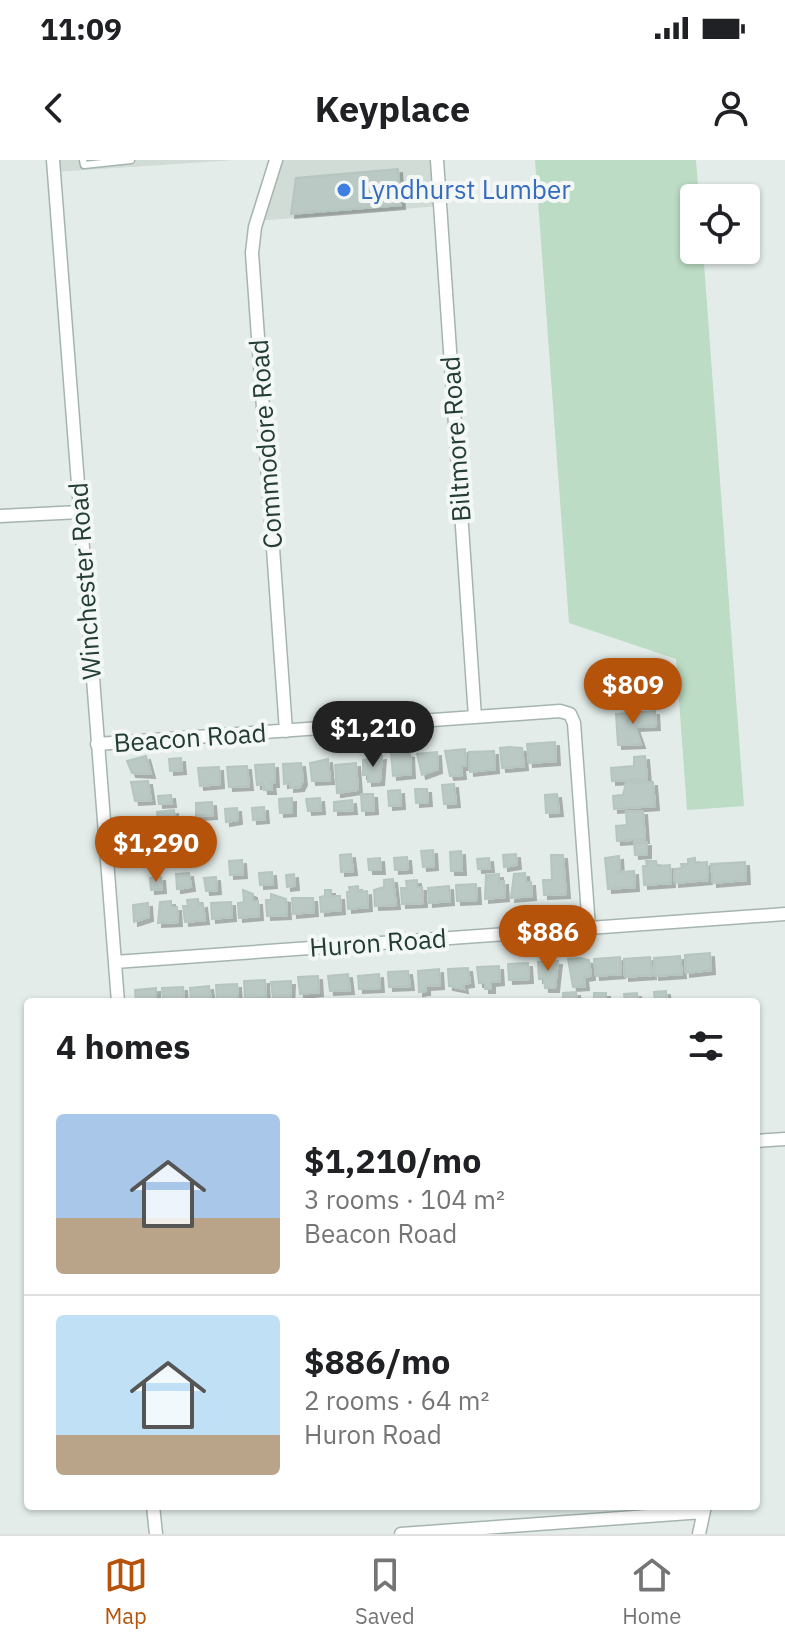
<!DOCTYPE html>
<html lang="en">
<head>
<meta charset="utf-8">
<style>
  body { margin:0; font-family:"IBM Plex Sans",sans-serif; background:#f6f6f6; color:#202124; height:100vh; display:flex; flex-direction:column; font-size:30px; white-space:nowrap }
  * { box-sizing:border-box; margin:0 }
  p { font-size:26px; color:#757577 }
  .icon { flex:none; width:44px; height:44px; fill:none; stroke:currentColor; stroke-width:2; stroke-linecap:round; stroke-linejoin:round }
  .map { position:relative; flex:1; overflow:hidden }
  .side { position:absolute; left:24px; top:838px; width:736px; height:512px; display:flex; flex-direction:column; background:#fff; border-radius:8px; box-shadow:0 2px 6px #0004 }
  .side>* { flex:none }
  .buttons { position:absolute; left:680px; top:24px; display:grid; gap:16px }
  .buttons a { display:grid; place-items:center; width:80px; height:80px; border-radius:8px; background:#fff; box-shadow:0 2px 6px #0004; font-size:40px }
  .price { position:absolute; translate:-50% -68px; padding:0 18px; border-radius:28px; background:#b45309; color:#fff; font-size:26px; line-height:52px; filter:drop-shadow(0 2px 4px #0008) }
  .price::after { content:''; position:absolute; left:50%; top:48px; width:24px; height:18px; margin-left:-12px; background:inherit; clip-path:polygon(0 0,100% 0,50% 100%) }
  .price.current { background:#222; color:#fff }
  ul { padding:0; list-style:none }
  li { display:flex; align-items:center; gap:24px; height:200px; padding:0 32px }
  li+li { border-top:2px solid #e0e0e0 }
  li span { display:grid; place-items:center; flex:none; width:224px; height:160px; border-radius:8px; color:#555 }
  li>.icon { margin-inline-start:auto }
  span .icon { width:96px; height:96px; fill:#fffc; stroke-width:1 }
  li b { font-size:34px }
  h2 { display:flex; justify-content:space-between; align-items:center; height:96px; padding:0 32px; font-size:34px }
  .status { display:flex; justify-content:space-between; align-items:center; height:56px; padding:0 40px; background:#fff; direction:ltr }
  .status svg { height:22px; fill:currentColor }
  header { display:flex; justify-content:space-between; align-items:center; height:104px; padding:0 32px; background:#fff; font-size:36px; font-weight:800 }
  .menu { display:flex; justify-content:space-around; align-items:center; height:112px; border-top:2px solid #e0e0e0; background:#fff; font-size:22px; color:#757577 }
  .menu a { display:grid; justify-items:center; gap:4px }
  .menu .current { color:#b45309 }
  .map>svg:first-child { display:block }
</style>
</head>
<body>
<div class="status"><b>11:09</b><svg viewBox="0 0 49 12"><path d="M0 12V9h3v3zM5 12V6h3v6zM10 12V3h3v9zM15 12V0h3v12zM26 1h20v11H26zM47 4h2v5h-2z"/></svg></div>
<header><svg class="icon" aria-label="back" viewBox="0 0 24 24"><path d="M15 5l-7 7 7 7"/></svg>Keyplace<svg class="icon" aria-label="person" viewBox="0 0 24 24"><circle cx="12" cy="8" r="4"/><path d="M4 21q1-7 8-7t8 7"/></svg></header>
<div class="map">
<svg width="785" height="1374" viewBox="0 0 785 1374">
  <defs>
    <filter id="shadow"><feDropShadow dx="4" dy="4" stdDeviation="0" flood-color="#0004"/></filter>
  </defs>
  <rect width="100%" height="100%" fill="#e3ece8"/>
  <path fill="#d1dcd7" d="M53,0H237L54,12Z
    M276,0H437L440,46L257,61Z"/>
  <path fill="#bcdcc5" d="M535,0H696L699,38H694V90H703L744,646L687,650L676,499L569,463Z"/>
  <path fill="#bbc9c4" stroke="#b5c5bf" stroke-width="2" filter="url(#shadow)" d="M398,9L401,45L291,54L296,18Z
    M630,506L631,526L652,524L653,537L615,540L610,507Z
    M655,551L656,566L635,567L641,584L618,585L616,554Z
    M555,582L556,601L529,603L527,584Z
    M509,587L522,588L524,606L502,608L500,588Z
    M465,589L466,606H461L462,615L450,616L445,591Z
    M401,591L410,594L411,614L393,616L391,592Z
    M494,591L495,609L470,612L469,592Z
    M437,592L438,609L422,615L417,594Z
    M146,596L151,614L132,613L127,601Z
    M382,596L380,621L368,622V615H363V600Z
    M645,596L647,619L612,621L611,608L634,606V597Z
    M181,598L182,610L170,611L169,599Z
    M328,599L330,620L312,621L310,603Z
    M301,603L303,621L300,627L290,628V623L284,624L283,604Z
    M356,603L358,630L337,633L335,605Z
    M274,604L275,623H271L272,630H264L263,624L257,625L255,605Z
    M247,606L249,626L229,627L227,607Z
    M219,607L220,624L200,626L198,608Z
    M148,621L151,640L135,641L131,622Z
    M653,622L655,646L614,649L613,636L623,635L626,623Z
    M454,624L456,643L444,644L442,625Z
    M415,629H427L428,642L416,643Z
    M400,630L401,645L389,646L388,631Z
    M361,634H373L374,650L362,651Z
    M557,634L559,652L546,653L545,635Z
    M171,635L172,643L159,644L158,636Z
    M292,638V652L280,653L279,639Z
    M320,638L321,650L308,651L306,639Z
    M352,640L353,650L334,651V642Z
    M212,642L213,655L196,656V643Z
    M264,647L265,659L253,660L252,648Z
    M237,648L238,660L226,662L225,649Z
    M174,650L176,667L159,668L157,652Z
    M643,651L645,679L617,681L616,666L627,665L626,652Z
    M152,668L153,683L131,684L130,669Z
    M181,671L182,679L173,680L172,672Z
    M647,682V694L635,695L634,683Z
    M433,690L434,706L423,707L421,691Z
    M461,691L462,711H451L450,692Z
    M351,694L353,711L341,712L340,695Z
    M516,694L517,705L504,707L503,695Z
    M551,695H563L566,734L544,735L543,720H552Z
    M619,696L620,712L634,711L635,727L608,729L605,698Z
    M407,697L408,709L395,710L394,698Z
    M380,698L381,710H369L368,699Z
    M489,698L490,708L478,709L477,699Z
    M695,698V703L707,702L708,720L675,723L674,709L682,708L681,704H688V699Z
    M242,700L243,714L230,715L229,701Z
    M646,701H656L657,706L670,705L671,723L644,725L643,706H647Z
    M745,702L746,720L713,723L711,704Z
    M272,712L273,724L260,725L259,713Z
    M189,713L191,727L177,729L176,714Z
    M525,713L526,722H531L532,736L511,738L514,714Z
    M294,714L295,726L287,727L286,715Z
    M499,714V722L504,721L505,737L485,739L486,715Z
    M161,717L162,729L151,730L150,718Z
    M216,717L217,730L206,731L204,718Z
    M393,719L396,745L375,746L374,730L384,727V720Z
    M417,720V727H422L423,743L402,744L401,728H407L406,721Z
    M476,724L477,740L457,741L456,725Z
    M358,726V732L367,731L368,747L348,749L347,732H350L349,727Z
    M449,726L450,741L429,743L428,728Z
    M243,730L253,734V741H258L259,756L239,758L238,743L244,742Z
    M325,730H331V736H340L341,750L321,752L320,737L325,736Z
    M271,734L286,739L287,755L267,756L266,740H271Z
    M292,738H313L314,752L293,754Z
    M198,739L199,745L203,744L205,760L185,762L183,746H188L187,740Z
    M171,741V747H177L178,762L158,763L160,742Z
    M231,742L232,757L212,759L211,743Z
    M148,743L149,757L134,762L133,745Z
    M710,793L711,810L686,813L685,795Z
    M680,796L682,814L655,816L654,798Z
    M620,797L621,814L596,816L594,799Z
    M650,797L652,815L625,817L624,799Z
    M580,798L589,800L591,816L584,817L585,826L573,827L568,799Z
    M558,801L555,828H545L544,819H539L538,802Z
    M528,803L529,819L509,820L508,804Z
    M499,806L500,821L491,822V829H485V823H479L477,807Z
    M468,808L470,823L463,824L464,829L449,826L448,809Z
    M439,809L440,825L426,826V831L419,832L418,811Z
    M408,811L410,826L389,827L388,812Z
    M348,814L350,830L330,831L328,816Z
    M379,814L380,828L359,829L358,816Z
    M318,816L319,832L300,834L298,817Z
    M265,820L266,837L245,839L244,821Z
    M291,821L290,842H285V837L273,838L271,822Z
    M237,824L238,839L217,841L216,825Z
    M209,826L211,841L191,842L190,828Z
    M183,827L184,842H163L162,828Z
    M156,828V842H136L135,830Z
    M666,831L667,842H655L654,832Z
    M576,832L577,842H563V833Z
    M594,833H606V842H594Z
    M637,833L638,842H625L624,834Z"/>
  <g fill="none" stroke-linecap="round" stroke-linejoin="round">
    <defs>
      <path id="lane" d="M83,0L84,5L131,0"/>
      <path id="street" d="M53,0L118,842
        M276,0L255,67L252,93L286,571
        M437,0L475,557
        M0,356L80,352
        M97,584L560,551L570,554L574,563L589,768
        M115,802L785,754
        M756,981L785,979
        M153,1346L156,1374
        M401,1374L703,1352
        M699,1374L705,1346"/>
    </defs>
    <use href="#lane" stroke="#a6b4af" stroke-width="9"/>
    <use href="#street" stroke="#a6b4af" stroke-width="15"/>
    <use href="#lane" stroke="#fff" stroke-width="6"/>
    <use href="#street" stroke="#fff" stroke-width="12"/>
  </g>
  <circle fill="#3f7fe0" stroke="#f3f8f6" stroke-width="3" cx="344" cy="30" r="8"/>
  <g text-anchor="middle" stroke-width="8" stroke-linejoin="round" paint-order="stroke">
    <g font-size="26" fill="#366cbe" stroke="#f3f8f6" text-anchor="start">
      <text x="360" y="39">Lyndhurst Lumber</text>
    </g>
    <g font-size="26" fill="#233c36" stroke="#f3f8f6">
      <text transform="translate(456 279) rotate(-94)" y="9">Biltmore Road</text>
      <text transform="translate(266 284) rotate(-94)" y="9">Commodore Road</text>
      <text transform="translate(85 421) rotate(-94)" y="9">Winchester Road</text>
      <text transform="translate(190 578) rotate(-4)" y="9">Beacon Road</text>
      <text transform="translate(378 783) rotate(-4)" y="9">Huron Road</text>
    </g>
  </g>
</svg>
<div class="buttons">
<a><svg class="icon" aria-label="locate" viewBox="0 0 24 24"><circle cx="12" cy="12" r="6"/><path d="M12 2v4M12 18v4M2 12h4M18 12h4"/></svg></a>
</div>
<b class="price" style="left:633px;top:566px">$809</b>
<b class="price current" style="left:373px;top:609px">$1,210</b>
<b class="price" style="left:156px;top:724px">$1,290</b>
<b class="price" style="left:548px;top:813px">$886</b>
<section class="side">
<h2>4 homes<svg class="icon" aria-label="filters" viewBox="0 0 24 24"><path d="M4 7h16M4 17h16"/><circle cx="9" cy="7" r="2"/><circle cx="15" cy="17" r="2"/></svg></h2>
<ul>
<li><span style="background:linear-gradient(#a9c7e8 65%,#b9a48a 0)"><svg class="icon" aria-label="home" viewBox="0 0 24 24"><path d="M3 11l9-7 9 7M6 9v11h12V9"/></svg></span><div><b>$1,210/mo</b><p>3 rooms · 104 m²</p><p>Beacon Road</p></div></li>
<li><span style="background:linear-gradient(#bfe0f5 75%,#b9a48a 0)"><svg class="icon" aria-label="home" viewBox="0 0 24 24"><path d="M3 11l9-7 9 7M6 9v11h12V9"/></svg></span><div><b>$886/mo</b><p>2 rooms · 64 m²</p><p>Huron Road</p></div></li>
</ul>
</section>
</div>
<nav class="menu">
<a class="current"><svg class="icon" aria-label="map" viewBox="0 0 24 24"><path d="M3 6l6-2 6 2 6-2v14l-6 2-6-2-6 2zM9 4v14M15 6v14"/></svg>Map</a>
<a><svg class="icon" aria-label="saved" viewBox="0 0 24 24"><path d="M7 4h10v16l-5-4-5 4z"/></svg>Saved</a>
<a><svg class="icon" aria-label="home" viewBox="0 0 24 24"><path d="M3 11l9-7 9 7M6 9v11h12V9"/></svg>Home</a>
</nav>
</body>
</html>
